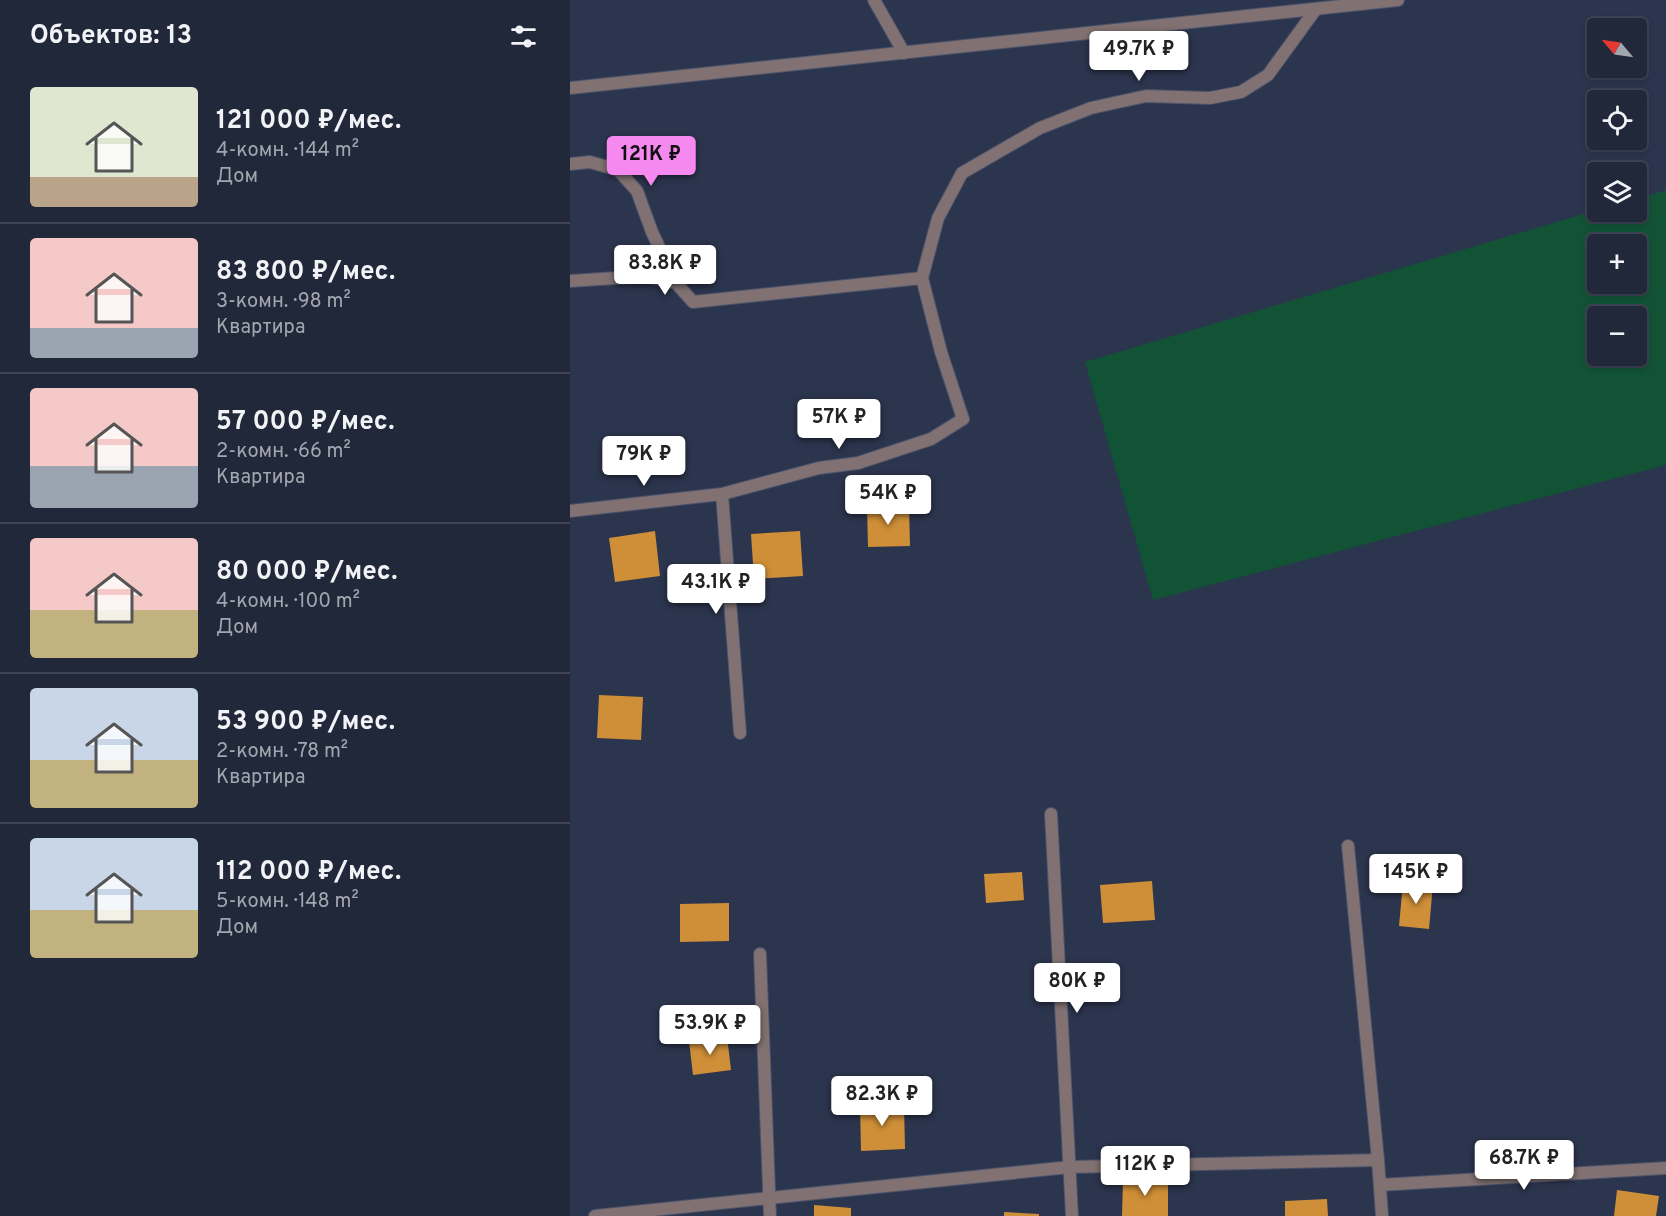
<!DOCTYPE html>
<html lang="ru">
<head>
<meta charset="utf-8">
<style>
  body { margin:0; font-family:Overpass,sans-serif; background:#2d3445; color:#f1f3f6; height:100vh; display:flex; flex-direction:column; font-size:22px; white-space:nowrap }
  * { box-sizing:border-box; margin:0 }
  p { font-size:20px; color:#a2a6af }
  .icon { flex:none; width:33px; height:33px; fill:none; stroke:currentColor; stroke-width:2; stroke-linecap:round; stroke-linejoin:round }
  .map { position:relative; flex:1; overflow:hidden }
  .side { display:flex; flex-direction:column; background:#21283a; width:570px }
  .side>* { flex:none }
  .needle { width:39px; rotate:299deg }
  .tools { position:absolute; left:1017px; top:18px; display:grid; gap:12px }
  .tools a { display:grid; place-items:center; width:60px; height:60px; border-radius:6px; background:#21283a; box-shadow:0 3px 9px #0003,0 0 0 2px #3e4454; font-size:30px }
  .price { position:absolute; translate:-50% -51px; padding:0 14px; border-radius:6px; background:#fff; color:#222; font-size:20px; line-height:39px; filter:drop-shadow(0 2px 3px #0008) }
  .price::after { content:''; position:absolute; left:50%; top:36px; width:18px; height:14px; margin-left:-9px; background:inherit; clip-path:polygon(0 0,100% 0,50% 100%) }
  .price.selected { background:#f589ef; color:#111 }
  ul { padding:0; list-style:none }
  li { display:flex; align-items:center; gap:18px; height:150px; padding:0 30px }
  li+li { border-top:2px solid #3e4454 }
  li span { display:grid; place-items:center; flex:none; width:168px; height:120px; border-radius:6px; color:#555 }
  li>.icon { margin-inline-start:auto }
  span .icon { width:72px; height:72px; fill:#fffc; stroke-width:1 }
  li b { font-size:26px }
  h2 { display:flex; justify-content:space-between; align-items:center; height:72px; padding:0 30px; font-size:26px }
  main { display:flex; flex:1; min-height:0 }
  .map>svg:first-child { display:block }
</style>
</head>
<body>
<main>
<section class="side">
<h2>Объектов: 13<svg class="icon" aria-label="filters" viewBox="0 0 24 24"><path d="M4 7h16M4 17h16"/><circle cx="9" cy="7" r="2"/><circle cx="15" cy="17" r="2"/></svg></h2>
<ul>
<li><span style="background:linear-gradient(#dfe7d0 75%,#b9a48a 0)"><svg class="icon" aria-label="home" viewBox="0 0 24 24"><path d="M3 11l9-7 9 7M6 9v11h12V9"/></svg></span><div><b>121 000 ₽/мес.</b><p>4-комн. · 144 m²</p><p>Дом</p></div></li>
<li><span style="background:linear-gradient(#f6c9c9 75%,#9aa5b1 0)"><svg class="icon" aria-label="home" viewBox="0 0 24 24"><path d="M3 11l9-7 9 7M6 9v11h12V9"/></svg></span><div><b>83 800 ₽/мес.</b><p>3-комн. · 98 m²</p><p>Квартира</p></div></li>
<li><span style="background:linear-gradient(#f6c9c9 65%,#9aa5b1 0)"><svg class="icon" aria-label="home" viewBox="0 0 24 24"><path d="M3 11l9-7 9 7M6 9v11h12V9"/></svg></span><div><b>57 000 ₽/мес.</b><p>2-комн. · 66 m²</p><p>Квартира</p></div></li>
<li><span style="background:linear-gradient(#f6c9c9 60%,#c2b280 0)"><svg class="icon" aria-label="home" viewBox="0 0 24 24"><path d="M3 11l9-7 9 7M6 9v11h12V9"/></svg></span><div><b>80 000 ₽/мес.</b><p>4-комн. · 100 m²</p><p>Дом</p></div></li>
<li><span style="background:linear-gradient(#c9d6e8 60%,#c2b280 0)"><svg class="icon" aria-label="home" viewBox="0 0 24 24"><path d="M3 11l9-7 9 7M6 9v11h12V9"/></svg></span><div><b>53 900 ₽/мес.</b><p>2-комн. · 78 m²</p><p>Квартира</p></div></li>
<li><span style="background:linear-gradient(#c9d6e8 60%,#c2b280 0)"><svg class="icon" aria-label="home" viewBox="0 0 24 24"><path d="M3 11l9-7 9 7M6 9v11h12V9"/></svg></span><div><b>112 000 ₽/мес.</b><p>5-комн. · 148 m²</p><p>Дом</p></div></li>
</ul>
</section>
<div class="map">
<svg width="1096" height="1216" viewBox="0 0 1096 1216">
  <rect width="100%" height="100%" fill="#2c354e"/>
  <path fill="#125336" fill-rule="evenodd" d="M1096,190V465L583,600L515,362L1027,210L1066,212L1067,199ZM1028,244H1066V284H1028ZM1028,316H1066V356H1028Z"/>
  <path fill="#cf8f38" d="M339,505L340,546L298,547L297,506Z
    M85,531L90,576L45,582L39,538Z
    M230,531L233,576L184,579L181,534Z
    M29,695L73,697L71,740L27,738Z
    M452,872L454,900L416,903L414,874Z
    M582,881L585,920L533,923L530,885Z
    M833,882L863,884L859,929L829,926Z
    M159,903V941L110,942V904Z
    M157,1036L161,1070L123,1075L119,1041Z
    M334,1104L335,1149L291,1151L290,1105Z
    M553,1178H598V1216H552Z
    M1047,1190L1089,1196L1086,1216H1044Z
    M757,1199L758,1216H715V1201Z
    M244,1205L281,1208V1216H244Z
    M434,1212L469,1214V1216H434Z"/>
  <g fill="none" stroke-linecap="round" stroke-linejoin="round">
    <defs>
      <path id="minor" d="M304,0L334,53
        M0,164L20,162L48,170L67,191L82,232L106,283
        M0,281L76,276L106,283L123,302L352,278
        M152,494L170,733
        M0,511L152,494L249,468L288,463L361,439L393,419L371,352L352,278L368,218L392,173L470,128L521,108L576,96L640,98L671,92L698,75L746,9
        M481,814L502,1216
        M778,846L808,1160L812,1216
        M190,954L200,1216
        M810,1185L1096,1168
        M25,1216L500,1167L808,1160"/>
      <path id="tertiary" d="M0,88L828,0"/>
    </defs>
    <use href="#minor" stroke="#49526a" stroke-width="14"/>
    <use href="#tertiary" stroke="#49526a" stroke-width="14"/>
    <use href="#minor" stroke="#817172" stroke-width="12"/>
    <use href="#tertiary" stroke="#817172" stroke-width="12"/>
  </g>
</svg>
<div class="tools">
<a><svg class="needle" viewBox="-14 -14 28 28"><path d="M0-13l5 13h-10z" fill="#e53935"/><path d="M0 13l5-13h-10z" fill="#a2a6af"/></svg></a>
<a><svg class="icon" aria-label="locate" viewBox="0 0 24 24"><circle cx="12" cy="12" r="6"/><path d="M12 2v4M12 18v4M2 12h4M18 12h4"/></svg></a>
<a><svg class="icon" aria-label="layers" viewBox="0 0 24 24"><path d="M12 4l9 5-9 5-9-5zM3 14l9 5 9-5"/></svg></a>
<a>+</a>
<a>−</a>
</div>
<b class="price" style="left:569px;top:82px">49.7K ₽</b>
<b class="price selected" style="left:81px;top:187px">121K ₽</b>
<b class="price" style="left:95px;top:296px">83.8K ₽</b>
<b class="price" style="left:269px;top:450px">57K ₽</b>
<b class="price" style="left:74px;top:487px">79K ₽</b>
<b class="price" style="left:318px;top:526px">54K ₽</b>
<b class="price" style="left:146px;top:615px">43.1K ₽</b>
<b class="price" style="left:846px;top:905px">145K ₽</b>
<b class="price" style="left:507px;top:1014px">80K ₽</b>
<b class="price" style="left:140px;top:1056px">53.9K ₽</b>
<b class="price" style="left:312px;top:1127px">82.3K ₽</b>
<b class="price" style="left:954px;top:1191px">68.7K ₽</b>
<b class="price" style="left:575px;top:1197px">112K ₽</b>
</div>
</main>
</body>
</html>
